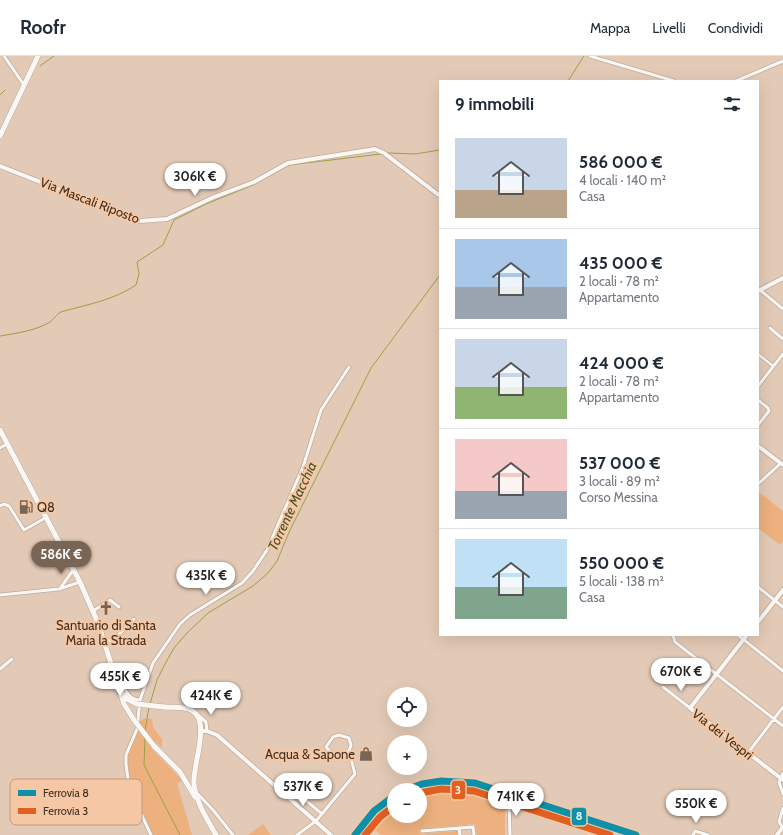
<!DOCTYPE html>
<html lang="it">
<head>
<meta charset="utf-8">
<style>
  body { margin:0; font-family:Cabin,sans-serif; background:#f6f6f7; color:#1f2937; height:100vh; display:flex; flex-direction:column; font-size:15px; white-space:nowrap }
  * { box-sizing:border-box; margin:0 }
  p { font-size:13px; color:#747a83 }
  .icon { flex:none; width:22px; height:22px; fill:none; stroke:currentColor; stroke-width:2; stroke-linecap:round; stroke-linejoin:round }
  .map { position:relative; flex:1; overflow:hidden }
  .drawer { position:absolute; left:439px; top:24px; width:320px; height:556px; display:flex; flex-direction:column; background:#fff; border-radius:0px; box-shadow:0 4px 16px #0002 }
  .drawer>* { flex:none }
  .tools { position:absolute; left:387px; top:631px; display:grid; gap:8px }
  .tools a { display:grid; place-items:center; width:40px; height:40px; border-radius:50%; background:#fff; box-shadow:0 4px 16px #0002; font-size:20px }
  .price { position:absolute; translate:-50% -34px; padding:0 9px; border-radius:14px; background:#fff; color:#222; font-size:13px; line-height:26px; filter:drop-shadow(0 1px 2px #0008) }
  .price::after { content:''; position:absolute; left:50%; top:24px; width:12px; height:9px; margin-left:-6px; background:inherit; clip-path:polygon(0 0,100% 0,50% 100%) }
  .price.active { background:#796555; color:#fff }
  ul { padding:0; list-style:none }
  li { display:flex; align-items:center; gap:12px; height:100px; padding:0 16px }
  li+li { border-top:1px solid #e0e1e3 }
  li span { display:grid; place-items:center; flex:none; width:112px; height:80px; border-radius:0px; color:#555 }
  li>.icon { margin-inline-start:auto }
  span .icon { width:48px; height:48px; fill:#fffc; stroke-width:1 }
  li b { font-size:17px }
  h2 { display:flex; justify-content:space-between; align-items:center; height:48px; padding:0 16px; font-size:17px }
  header { display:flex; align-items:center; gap:24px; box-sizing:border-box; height:56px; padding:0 20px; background:#fff; border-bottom:1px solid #e0e1e3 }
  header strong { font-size:19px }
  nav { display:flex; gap:22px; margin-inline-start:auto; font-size:14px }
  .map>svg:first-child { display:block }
</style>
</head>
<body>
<header>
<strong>Roofr</strong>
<nav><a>Mappa</a><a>Livelli</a><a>Condividi</a></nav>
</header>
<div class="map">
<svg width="783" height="779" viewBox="0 0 783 779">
  <rect width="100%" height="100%" fill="#e3cab6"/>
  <path fill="#ecb17e" d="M760,437L783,455V485L780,489L758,472V439Z
    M145,662L152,663L153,671L162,683V692L156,686L152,693L183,725L177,727L192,779H152C141,754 121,725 128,697C131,686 137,676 140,665Z
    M440,726L471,728L505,739V779H477L475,768L419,773L420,778L457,775V779H381L375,774L371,779H356L372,758L394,741V760H420V734H409Z
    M263,768L271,779H248Z"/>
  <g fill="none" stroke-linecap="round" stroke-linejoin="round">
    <path stroke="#9ba143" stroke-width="1" d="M40,10L54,0
      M568,25L584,0
      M0,39L5,34
      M388,97L415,98L440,94
      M0,280C17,277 35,275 50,266C55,262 58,256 64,255C90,248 113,244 136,229L139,218L137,206L163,189L174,164L206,148L253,129L289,109L381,98
      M150,648L157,624L165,608L174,592L187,577L208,557L253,530L268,517L277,505L290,474L371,312L440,219
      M145,675L149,651
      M145,681L144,709L180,779"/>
    <defs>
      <path id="pedestrian" d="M758,298L773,310"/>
      <path id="minor" d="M4,0L24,29
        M590,0L674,25
        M736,25L783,5
        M760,234L783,253
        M770,272L783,283
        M758,330L783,298
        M758,344L768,352L769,355L758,369
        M0,392L7,388
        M758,428L781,407
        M0,450L4,448L9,450L24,474L47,461
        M61,531L74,513
        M758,531L783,551
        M0,539L59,533L80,526
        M93,555L110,544L119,551
        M673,579L675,586L783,670
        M738,579L783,615
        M104,587C121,580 122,574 134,563
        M0,613L12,603
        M115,617C125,627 124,643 140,644
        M663,631L690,652
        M198,659L206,666L207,675
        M339,679L349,682L351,689L349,695L335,700L326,691L333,681Z
        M748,697L783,651
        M783,717L779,726L783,738
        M283,736L289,730L322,758
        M198,738L213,754L233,779
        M509,744L510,779
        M459,772L460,779
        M783,772L779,766L783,752
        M422,775L473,771L474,779
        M151,779L129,732L126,708V699L137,673L140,644L153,607L180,568L190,559L242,527L253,515L267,494L303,411L321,354L349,311
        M297,779L316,765L355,718L349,695
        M693,779L695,775L708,779"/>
      <path id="tertiary" d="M0,110L140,165L167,163L214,141L254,126L288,107L375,93L384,97L440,140
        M758,235L783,222
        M758,390L783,409
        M758,566L783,534
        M747,579L690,652L783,724
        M200,675H207L217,679L331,779
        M777,779L783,771"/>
      <path id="primary" d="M0,80L38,0
        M0,374L80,526L98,567L124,648L134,664
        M122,637L127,643L137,648
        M164,651C172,652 183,650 191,654C212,664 192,710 194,728C196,746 207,763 216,779
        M154,690L180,716L195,741"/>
    </defs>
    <use href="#pedestrian" stroke="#beab9b" stroke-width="4"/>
    <use href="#minor" stroke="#beab9b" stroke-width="4.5"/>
    <use href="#tertiary" stroke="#beab9b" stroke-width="5.5"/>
    <use href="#primary" stroke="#beab9b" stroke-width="6"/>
    <use href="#pedestrian" stroke="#fbf7f4" stroke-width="2.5"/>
    <use href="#minor" stroke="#fbf7f4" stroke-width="3"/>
    <use href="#tertiary" stroke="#fbf7f4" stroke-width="4"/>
    <use href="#primary" stroke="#fbf7f4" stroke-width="5"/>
    <defs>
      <path id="primary-bridge" d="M137,648L164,651
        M134,664L154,690"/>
    </defs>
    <use href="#primary-bridge" stroke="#beab9b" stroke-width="6" stroke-linecap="butt"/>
    <use href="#primary-bridge" stroke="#fbf7f4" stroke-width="5"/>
    <defs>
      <path id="rail-1" d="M406,734L422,728L441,725L475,727L636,779
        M355,779L374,755L394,740"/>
      <path id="rail-2" d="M420,737L441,733L474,735L610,779
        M365,779L380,761L394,750"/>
    </defs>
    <use href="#rail-1" stroke="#f5c7a4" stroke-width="10"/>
    <use href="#rail-2" stroke="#f5c7a4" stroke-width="10"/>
    <use href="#rail-1" stroke="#0d91ab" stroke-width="7"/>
    <use href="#rail-2" stroke="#e06022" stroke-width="7"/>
  </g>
  <defs>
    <symbol id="fuel-bare" viewBox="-9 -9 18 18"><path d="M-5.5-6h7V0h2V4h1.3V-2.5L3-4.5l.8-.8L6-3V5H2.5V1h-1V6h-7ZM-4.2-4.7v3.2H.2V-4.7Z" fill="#796555" stroke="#f5c7a4" stroke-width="2.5" paint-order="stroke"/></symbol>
    <symbol id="church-bare" viewBox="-9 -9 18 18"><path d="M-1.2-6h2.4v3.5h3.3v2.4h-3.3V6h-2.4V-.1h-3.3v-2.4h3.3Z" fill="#796555" stroke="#f5c7a4" stroke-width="2.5" paint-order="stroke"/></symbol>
    <symbol id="shop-bare" viewBox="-9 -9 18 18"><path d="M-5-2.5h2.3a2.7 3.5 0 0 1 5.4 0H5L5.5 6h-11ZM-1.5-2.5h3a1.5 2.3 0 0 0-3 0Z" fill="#796555" stroke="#f5c7a4" stroke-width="2.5" paint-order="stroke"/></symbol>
  </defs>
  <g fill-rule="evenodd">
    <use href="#fuel-bare" x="16" y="441" width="20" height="20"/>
    <use href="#church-bare" x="96" y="542" width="20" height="20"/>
    <use href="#shop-bare" x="356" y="688" width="20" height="20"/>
  </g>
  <g text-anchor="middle" stroke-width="4" stroke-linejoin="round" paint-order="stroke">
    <g font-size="13" fill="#402f21" stroke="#f5c7a4">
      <text transform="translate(90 144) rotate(21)" y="5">Via Mascali Riposto</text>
      <text transform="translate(723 678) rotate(38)" y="5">Via dei Vespri</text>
    </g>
    <g font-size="13" fill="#402f21" stroke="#f5c7a4" text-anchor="start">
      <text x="37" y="456">Q8</text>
      <text x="106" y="574" text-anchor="middle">Santuario di Santa<tspan x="106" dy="15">Maria la Strada</tspan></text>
      <text x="355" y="703" text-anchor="end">Acqua &amp; Sapone</text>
    </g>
    <g font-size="14" font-style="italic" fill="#495326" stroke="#f5c7a4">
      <text transform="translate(292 450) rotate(-65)" y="5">Torrente Macchia</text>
    </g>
  </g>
  <rect x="10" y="723" width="132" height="46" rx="6" fill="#f5c7a4" stroke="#bf997d" stroke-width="1"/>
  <rect x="18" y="734" width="18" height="6" fill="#0d91ab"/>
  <rect x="18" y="752" width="18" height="6" fill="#e06022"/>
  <g font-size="11" fill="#402f21">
    <text x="43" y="741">Ferrovia 8</text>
    <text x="43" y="759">Ferrovia 3</text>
  </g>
  <g stroke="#f5c7a4" stroke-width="1.5">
    <rect x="451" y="724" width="15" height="20" rx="4" fill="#e06022"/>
    <rect x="571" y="751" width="16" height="19" rx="4" fill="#0d91ab"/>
  </g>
  <g font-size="11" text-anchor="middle" font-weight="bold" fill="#fff">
    <text x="458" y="738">3</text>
    <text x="579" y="764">8</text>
  </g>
</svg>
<div class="tools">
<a><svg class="icon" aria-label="locate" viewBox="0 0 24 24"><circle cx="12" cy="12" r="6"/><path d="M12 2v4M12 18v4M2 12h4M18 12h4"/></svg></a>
<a>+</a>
<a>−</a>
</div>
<b class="price" style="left:195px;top:141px">306K €</b>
<b class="price active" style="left:61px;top:519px">586K €</b>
<b class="price" style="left:206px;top:540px">435K €</b>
<b class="price" style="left:681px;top:636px">670K €</b>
<b class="price" style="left:120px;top:641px">455K €</b>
<b class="price" style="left:211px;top:660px">424K €</b>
<b class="price" style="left:303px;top:751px">537K €</b>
<b class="price" style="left:516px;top:761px">741K €</b>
<b class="price" style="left:696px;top:768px">550K €</b>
<section class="drawer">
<h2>9 immobili<svg class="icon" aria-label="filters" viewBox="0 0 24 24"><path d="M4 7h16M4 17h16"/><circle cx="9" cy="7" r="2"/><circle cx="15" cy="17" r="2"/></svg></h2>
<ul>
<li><span style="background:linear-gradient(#c9d6e8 65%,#b9a48a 0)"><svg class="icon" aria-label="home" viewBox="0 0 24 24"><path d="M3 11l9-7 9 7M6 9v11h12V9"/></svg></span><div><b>586 000 €</b><p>4 locali · 140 m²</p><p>Casa</p></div></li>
<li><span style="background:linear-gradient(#a9c7e8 60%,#9aa5b1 0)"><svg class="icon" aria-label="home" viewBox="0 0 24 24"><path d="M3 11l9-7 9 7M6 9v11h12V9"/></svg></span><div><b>435 000 €</b><p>2 locali · 78 m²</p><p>Appartamento</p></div></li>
<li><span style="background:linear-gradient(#c9d6e8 60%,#8fb573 0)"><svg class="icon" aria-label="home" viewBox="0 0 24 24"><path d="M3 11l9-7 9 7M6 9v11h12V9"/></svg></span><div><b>424 000 €</b><p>2 locali · 78 m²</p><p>Appartamento</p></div></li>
<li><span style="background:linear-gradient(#f6c9c9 65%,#9aa5b1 0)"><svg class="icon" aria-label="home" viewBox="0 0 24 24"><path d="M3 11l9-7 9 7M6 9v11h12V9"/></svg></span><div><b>537 000 €</b><p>3 locali · 89 m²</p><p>Corso Messina</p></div></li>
<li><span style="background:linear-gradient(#bfe0f5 60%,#7fa58c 0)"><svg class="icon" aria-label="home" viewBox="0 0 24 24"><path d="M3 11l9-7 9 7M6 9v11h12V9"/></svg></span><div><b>550 000 €</b><p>5 locali · 138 m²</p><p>Casa</p></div></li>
</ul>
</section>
</div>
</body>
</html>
